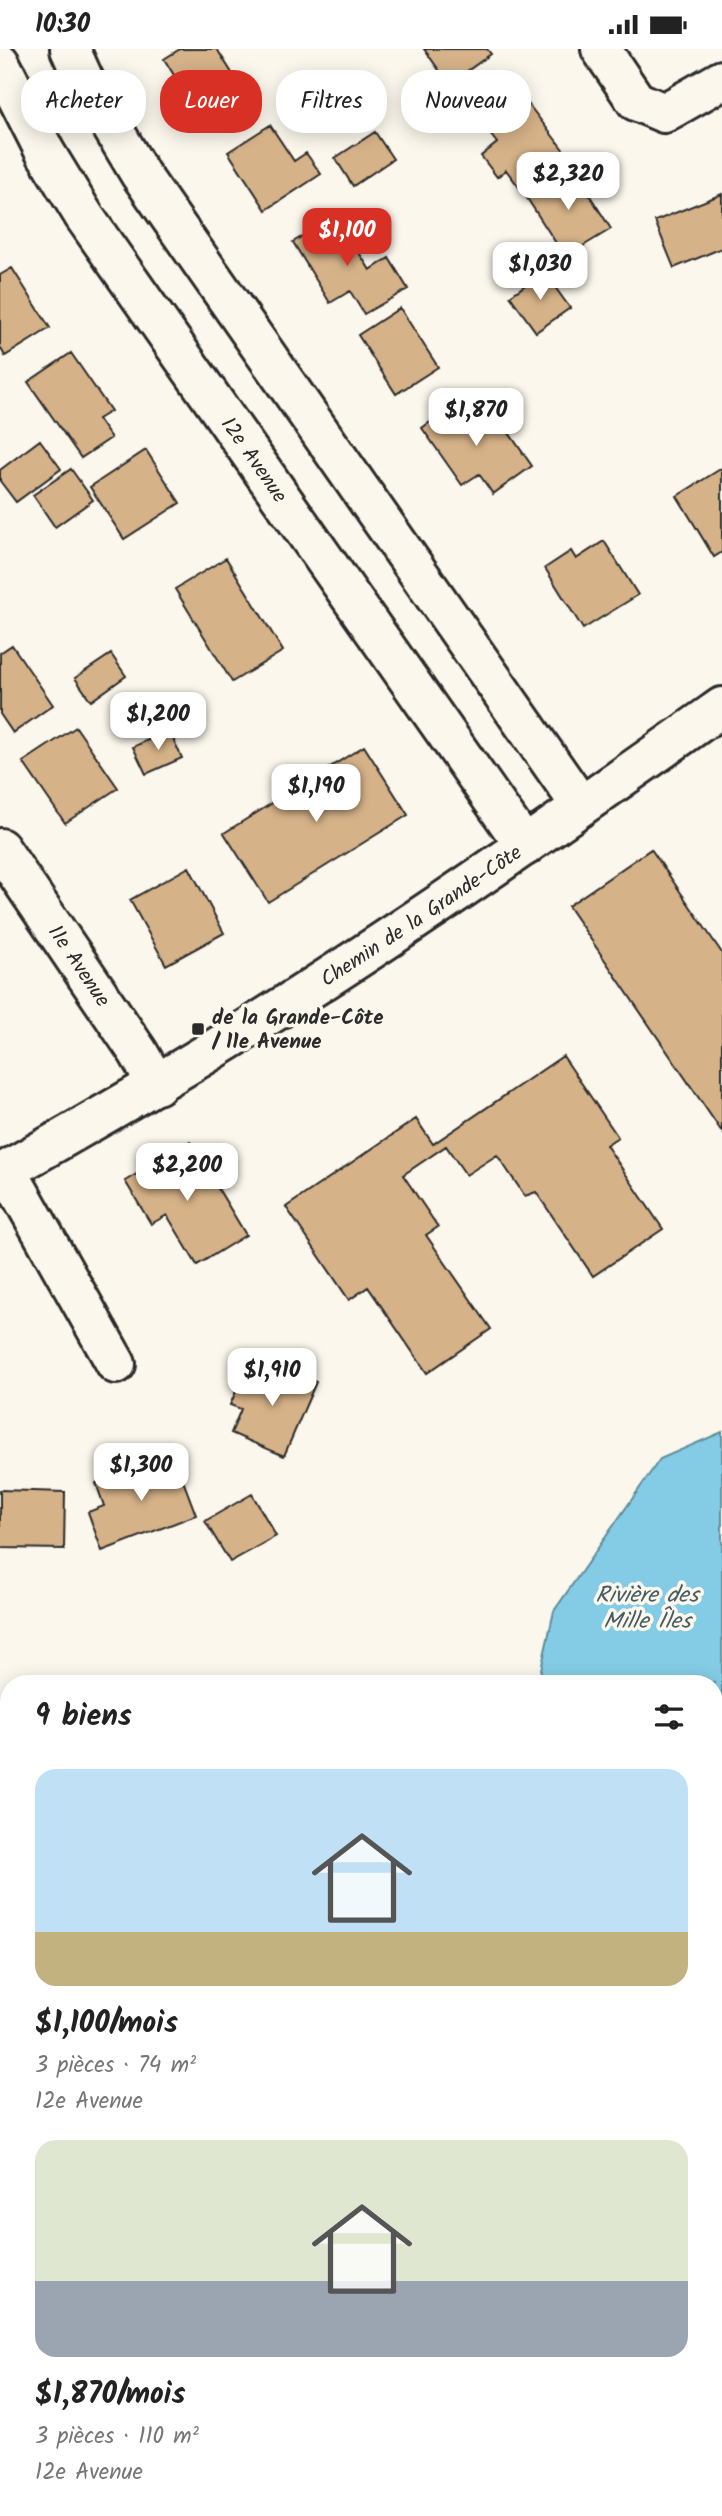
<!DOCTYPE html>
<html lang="fr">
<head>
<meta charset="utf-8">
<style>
  body { margin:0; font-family:Kalam,sans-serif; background:#f6f6f6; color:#222; height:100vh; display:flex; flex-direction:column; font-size:26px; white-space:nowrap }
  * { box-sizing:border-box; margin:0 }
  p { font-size:23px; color:#767676 }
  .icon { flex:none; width:38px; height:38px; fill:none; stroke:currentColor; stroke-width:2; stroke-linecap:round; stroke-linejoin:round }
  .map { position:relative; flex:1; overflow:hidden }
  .sheet { position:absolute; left:0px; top:1626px; width:723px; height:842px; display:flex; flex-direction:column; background:#fff; border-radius:28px 28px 0 0; box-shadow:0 4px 18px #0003 }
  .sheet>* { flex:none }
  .hud { position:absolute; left:21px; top:21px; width:681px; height:63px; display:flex; gap:14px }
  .price { position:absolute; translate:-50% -60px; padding:0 16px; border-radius:14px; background:#fff; color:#222; font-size:23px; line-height:46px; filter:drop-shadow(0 2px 4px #0008) }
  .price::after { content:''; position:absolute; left:50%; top:42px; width:21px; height:16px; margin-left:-10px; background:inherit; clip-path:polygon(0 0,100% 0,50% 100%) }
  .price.on { background:#d93025; color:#fff }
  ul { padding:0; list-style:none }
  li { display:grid; align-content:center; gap:14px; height:371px; padding:0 35px }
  li span { display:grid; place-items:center; height:217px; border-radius:21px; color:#555 }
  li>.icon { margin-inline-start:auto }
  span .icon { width:126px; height:126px; fill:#fffc; stroke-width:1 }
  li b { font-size:30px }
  h2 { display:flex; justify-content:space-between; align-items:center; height:84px; padding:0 35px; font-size:30px }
  .pill { padding:0 24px; border-radius:28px; background:#fff; box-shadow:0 4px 18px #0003; font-size:24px; line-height:63px }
  .pill.on { background:#d93025; color:#fff }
  .status { display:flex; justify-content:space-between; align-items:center; height:49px; padding:0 35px; background:#fff; direction:ltr }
  .status svg { height:19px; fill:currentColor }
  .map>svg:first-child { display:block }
</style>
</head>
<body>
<div class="status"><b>10:30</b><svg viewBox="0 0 49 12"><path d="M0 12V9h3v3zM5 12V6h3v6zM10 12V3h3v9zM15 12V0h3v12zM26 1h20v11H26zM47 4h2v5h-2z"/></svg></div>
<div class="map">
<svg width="722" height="2467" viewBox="0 0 722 2467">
  <rect width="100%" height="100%" fill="#fbf7ec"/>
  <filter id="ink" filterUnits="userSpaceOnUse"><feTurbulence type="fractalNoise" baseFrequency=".0143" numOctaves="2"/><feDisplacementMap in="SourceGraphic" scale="14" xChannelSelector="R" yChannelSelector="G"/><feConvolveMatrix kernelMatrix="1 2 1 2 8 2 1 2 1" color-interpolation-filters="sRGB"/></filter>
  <g filter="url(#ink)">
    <path fill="#84cce5" stroke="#608c9b" stroke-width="2" d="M722,1383V2467H0V1664H9V2459H714V1634H538L554,1562L660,1410Z"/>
    <path fill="#d6b288" stroke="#2b2b2b" stroke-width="2" d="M180,0H217L257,64L232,80L219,59L202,71L164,10Z
      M424,0H487L491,5L449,35Z
      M509,30L565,103L519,138L506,121L497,128L481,107L497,94L470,59Z
      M270,76L294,112L306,104L321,125L266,161L228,103Z
      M375,83L393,110L353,137L335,109Z
      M571,117L611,180L565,208L525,146Z
      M722,145V199L674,219L655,172Z
      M336,167L370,221L389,209L408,240L364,265L350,242L330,254L293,193Z
      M12,219L50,279L5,307L0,298V226Z
      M544,223L570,259L536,283L510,247Z
      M400,259L438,318L396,345L358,286Z
      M71,304L111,362L98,370L111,389L81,409L28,333Z
      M463,349L486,381L500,371L532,417L493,445L479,425L462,436L422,379Z
      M40,391L61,420L16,453L0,432V421Z
      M146,401L180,454L124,490L90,438Z
      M722,419V503L714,508L677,447Z
      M71,420L93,451L55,478L33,446Z
      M604,492L638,546L583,580L545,519L571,502L576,510Z
      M226,509L283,602L232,633L175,540Z
      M12,596L53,656L13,684L0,665V604Z
      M111,605L126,627L91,652L75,629Z
      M76,678L118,739L65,774L23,713Z
      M169,681L182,709L146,725L133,698Z
      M364,697L408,766L268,853L224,784Z
      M651,800L722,904V1083L568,857Z
      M189,818L224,884L166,916L130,851Z
      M563,1007L618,1088L606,1096L663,1180L593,1227L536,1143L525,1147L497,1106L466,1126L446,1097L403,1126L438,1178L426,1186L491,1280L427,1324L368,1238L349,1251L286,1158L416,1070L433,1095Z
      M190,1093L246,1186L197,1216L167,1166L151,1175L125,1132Z
      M271,1313L316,1333L284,1407L231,1384L241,1360L230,1356L241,1331L260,1339Z
      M173,1405L196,1466L102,1502L88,1463L104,1457L96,1434Z
      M0,1441L65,1443L64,1500L0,1499Z
      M252,1445L276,1487L230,1513L205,1472Z"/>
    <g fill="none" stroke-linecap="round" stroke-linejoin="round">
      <defs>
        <g id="minor">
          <path d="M70,0L84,31L140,125L581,757"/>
          <path d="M601,0L636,52L664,64L722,31"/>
          <path id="s1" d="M0,14L45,103L84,167L525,797"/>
          <path id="s2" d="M0,799L138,1003L157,1036"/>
          <path d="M7,1121L116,1315"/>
        </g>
        <g id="major">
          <path id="s3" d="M0,1125C92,1073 184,1020 274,963C427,867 575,762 722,658"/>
        </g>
      </defs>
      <use href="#minor" stroke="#2b2b2b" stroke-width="44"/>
      <use href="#major" stroke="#2b2b2b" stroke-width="44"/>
      <use href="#minor" stroke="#fbf7ec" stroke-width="38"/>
      <use href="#major" stroke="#fbf7ec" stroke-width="38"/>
    </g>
  </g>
  <rect fill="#2b2b2b" stroke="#fbf7ec" stroke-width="2.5" x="191" y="973" width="14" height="14" rx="3.5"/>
  <g text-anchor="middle" stroke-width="7" stroke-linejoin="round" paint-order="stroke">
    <g font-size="21" fill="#2b2b2b" stroke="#fbf7ec">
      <text dy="7" stroke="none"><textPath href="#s1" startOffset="472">12e Avenue</textPath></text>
      <text dy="7" stroke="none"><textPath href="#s3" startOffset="494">Chemin de la Grande-Côte</textPath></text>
      <text dy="7" stroke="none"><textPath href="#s2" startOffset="142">11e Avenue</textPath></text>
    </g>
    <g font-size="21" font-weight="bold" fill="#2b2b2b" stroke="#fbf7ec" text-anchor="start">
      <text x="212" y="975">de la Grande-Côte<tspan x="212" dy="24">/ 11e Avenue</tspan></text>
    </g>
    <g font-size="23" font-style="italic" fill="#465b63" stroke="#fbf7ec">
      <text x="647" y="1553">Rivière des<tspan x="647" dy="26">Mille Îles</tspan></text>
    </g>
  </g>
</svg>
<b class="price" style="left:568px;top:163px">$2,320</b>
<b class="price on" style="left:347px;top:219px">$1,100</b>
<b class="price" style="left:540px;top:253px">$1,030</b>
<b class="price" style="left:476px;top:399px">$1,870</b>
<b class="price" style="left:158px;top:703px">$1,200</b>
<b class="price" style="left:316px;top:775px">$1,190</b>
<b class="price" style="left:187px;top:1154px">$2,200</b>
<b class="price" style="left:272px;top:1359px">$1,910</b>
<b class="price" style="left:141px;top:1454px">$1,300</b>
<div class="hud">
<a class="pill">Acheter</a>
<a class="pill on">Louer</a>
<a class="pill">Filtres</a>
<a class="pill">Nouveau</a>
</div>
<section class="sheet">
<h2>9 biens<svg class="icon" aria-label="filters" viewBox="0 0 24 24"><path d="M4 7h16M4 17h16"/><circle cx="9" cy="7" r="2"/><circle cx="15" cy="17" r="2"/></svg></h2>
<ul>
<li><span style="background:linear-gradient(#bfe0f5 75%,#c2b280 0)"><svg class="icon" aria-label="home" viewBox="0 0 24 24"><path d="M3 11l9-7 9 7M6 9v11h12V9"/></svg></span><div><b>$1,100/mois</b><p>3 pièces · 74 m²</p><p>12e Avenue</p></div></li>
<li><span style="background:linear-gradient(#dfe7d0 65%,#9aa5b1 0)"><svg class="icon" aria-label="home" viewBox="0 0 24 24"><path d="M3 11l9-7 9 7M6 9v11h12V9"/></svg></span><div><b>$1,870/mois</b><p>3 pièces · 110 m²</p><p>12e Avenue</p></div></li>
</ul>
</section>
</div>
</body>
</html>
